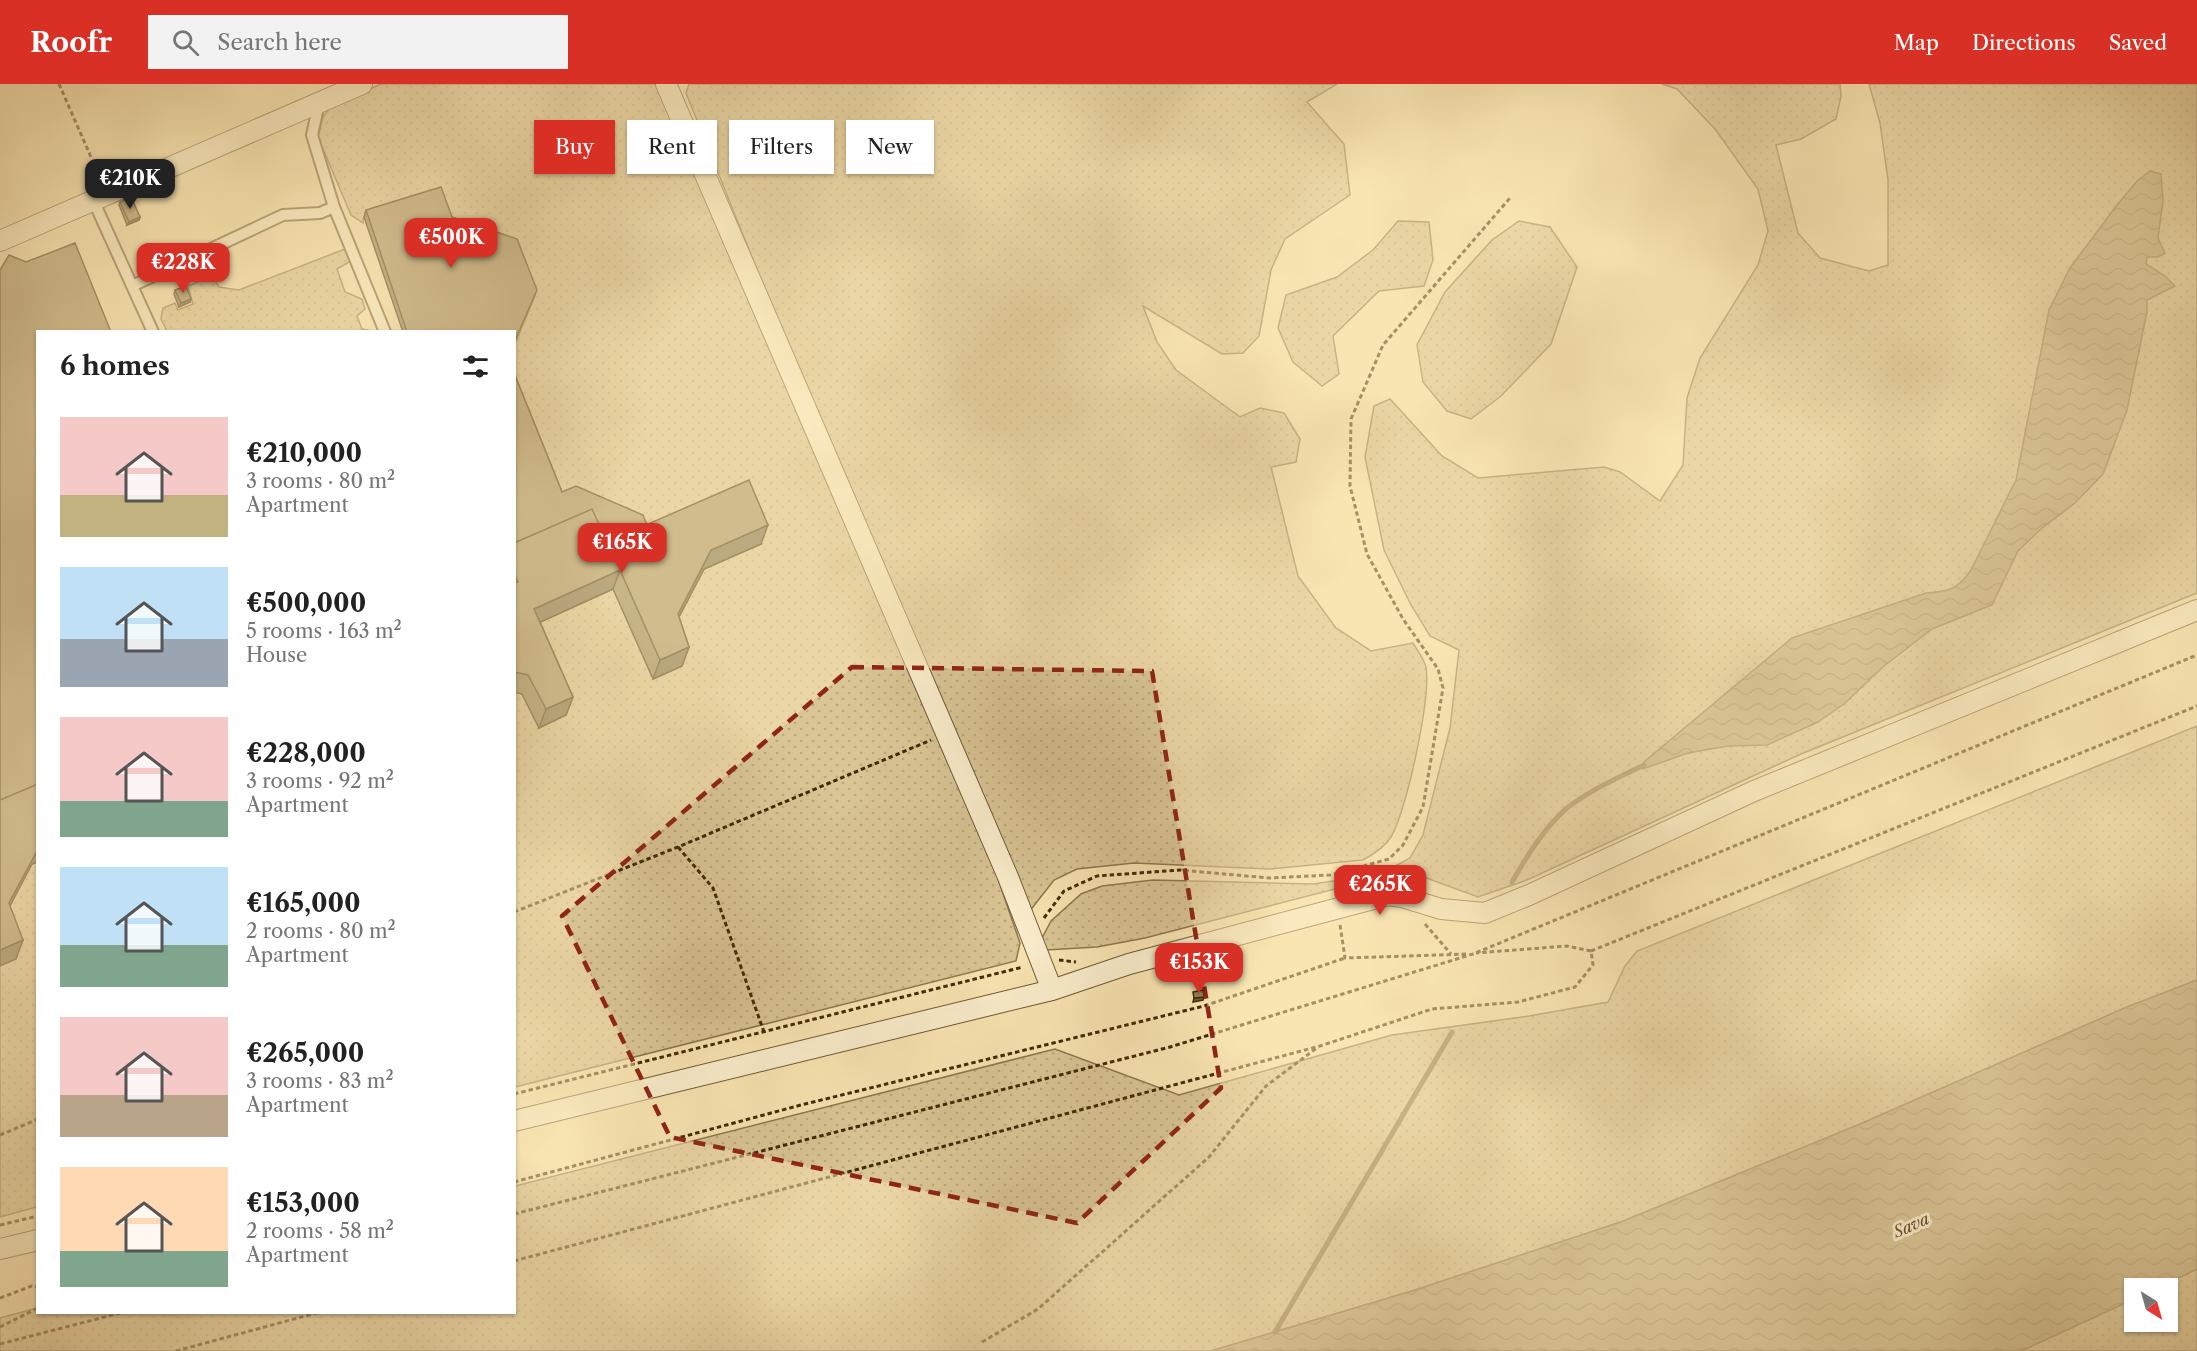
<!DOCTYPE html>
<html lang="en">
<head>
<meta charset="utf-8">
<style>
  body { margin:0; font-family:"Libre Caslon Text",serif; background:#f2f2f2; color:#222; height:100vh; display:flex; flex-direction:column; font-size:22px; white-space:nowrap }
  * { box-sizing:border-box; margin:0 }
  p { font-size:20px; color:#767676 }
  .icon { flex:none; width:33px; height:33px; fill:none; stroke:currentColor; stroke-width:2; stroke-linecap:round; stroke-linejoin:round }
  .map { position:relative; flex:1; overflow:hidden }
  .details { position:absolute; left:36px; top:246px; width:480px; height:984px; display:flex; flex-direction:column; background:#fff; border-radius:0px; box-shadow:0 2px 4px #0004 }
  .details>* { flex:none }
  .banner { position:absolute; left:534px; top:36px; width:570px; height:54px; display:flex; gap:12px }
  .needle { width:39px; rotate:143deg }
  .tools { position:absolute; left:2124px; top:1194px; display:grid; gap:12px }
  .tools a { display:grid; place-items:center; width:54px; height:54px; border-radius:0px; background:#fff; box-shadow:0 2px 4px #0004; font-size:30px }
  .price { position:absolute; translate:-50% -51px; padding:0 14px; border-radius:12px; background:#d93025; color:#fff; font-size:20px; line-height:39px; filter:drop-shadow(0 2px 3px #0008) }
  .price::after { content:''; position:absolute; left:50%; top:36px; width:18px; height:14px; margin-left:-9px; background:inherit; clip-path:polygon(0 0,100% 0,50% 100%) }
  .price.active { background:#222; color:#fff }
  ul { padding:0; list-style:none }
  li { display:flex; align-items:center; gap:18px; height:150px; padding:0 24px }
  li span { display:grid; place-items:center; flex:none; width:168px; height:120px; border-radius:0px; color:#555 }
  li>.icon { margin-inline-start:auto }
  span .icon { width:72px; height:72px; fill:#fffc; stroke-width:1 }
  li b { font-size:26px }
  h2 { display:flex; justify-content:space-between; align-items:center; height:72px; padding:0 24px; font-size:26px }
  .pill { padding:0 21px; border-radius:0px; background:#fff; box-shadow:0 2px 4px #0004; font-size:21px; line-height:54px }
  .pill.active { background:#d93025; color:#fff }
  header { display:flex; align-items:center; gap:36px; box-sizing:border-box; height:84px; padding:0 30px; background:#d93025; color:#fff }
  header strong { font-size:28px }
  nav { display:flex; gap:33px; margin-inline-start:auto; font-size:21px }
  .search { width:420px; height:54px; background:#f2f2f2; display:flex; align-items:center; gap:15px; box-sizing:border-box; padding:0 21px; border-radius:0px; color:#767676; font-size:22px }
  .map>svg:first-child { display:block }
</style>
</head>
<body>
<header>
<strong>Roofr</strong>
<div class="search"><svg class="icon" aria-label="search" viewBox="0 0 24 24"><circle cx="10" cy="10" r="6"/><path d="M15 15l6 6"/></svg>Search here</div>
<nav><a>Map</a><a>Directions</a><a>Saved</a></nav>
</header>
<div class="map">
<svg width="2197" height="1267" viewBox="0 0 2197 1267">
  <defs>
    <pattern id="grass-dots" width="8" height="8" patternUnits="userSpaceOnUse" patternTransform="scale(1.5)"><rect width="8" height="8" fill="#dac595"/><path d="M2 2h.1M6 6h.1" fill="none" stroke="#bca97f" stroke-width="1.8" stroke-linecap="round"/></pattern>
    <pattern id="water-waves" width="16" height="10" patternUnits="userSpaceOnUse" patternTransform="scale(1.5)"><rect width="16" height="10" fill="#baa578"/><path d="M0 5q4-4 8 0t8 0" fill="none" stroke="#998660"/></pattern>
  </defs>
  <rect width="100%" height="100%" fill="#f9e5b2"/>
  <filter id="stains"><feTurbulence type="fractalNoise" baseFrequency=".00333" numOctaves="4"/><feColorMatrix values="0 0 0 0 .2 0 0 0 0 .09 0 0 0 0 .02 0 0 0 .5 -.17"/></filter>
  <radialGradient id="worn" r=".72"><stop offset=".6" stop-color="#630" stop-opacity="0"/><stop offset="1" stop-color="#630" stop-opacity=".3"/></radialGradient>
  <path fill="url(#grass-dots)" stroke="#8d774e" stroke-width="1.5" d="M381,0H656L994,783L1020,859L1016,877L515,1003V608L522,610L539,644L527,544L613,505L671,548L704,485L560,414L515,302V260L535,212L364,133L363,139L351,131L318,53L323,33L332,21Z
    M689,0H1337L1307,18L1344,60L1350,111L1285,155L1271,186L1259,252L1243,269L1222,270L1143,222L1157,258L1176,286L1240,333L1260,324L1284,329L1300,355L1296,378L1271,383L1298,492L1336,544L1371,567L1413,559C1417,566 1424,575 1426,583C1431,613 1407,726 1391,753C1385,763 1374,770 1363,776L1269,785L1134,779L1077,785L1054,796L1029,828L801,295L686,9Z
    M1662,0H1840L1841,12L1836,35L1801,55L1776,61L1798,149L1820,174L1869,187L1888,181V96L1880,39L1869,0H2197V509L1801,670L1527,796L1478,813L1421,792L1405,791L1362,798L1145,854L1097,863L1046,866L1041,856L1051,837L1081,810L1102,802L1153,796L1313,800L1354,794L1390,785L1410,774L1423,751L1450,644L1459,566L1430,552L1411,521L1384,466L1365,373L1374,322L1390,315L1442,372L1478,394L1604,383L1620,388L1660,417L1683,381L1687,314L1700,274L1758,181L1768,147L1758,105L1715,45L1677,5Z
    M1398,137L1429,138L1433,176L1424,202L1379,207L1333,252L1339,290L1322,302L1293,278L1278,244L1286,211L1337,193L1373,166Z
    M1519,137L1550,143L1577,183L1551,260L1501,312L1471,335L1447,327L1423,298L1417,261L1445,208L1492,156Z
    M345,165L351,177L337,185L345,208L362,215L365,225L357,232L362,245L372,247H167L161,235L163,224L175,219L178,226L193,220L188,202L212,192L219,203L239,206Z
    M2197,642V896L2127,923L1858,1041L1621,1138L1412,1207L1211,1267H0V1234L37,1224L38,1228H514L515,1102L1055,965L1179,1011L1392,951L1529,932L1608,918L1625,882L1637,867Z
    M37,778V1123L0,1133V882L2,837L32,780Z
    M2197,1185V1267H2021L2134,1215V1238H2168V1204H2157Z"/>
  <path fill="url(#water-waves)" stroke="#89734b" stroke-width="1.5" d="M2150,87L2161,90L2163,117L2158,154L2165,169L2158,173H2147L2146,180L2165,192L2175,202L2147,216V228L2127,326L2103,390L2075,419L2041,445L2018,467L1992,521L1932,545L1884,582L1844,620L1818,638L1767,661L1728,662L1688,669L1643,685L1644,678L1792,554L1926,509C1949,508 1958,505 1971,486L2016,396L2049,226L2070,184L2117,121L2137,97Z
    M2197,896V1185L2157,1204H2134V1215L2021,1267H1211L1412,1207L1621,1138L1858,1041L2127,923Z"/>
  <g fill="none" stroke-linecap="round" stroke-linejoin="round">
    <path stroke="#89734b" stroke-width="5" d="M1512,798C1527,772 1544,744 1567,724C1590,706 1618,694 1644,681
      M1275,1248L1452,948"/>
    <defs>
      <path id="service" d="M319,19L312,51L334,123L385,248
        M94,118L153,248
        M132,202L283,131L320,129L334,123"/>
      <path id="minor" d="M666,0L1008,793L1052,906
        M0,157L362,0
        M514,1037L1052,906L1129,880L1388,811L1402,813L1441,825L1485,829L1529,811L1754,707L2197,526
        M0,1165L38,1156"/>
    </defs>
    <use href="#service" stroke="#6e5832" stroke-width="14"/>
    <use href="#minor" stroke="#6e5832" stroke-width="22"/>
    <path stroke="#402908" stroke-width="3" stroke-dasharray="4.5 3" stroke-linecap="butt" d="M59,0L94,80L102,92
      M678,763L713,804L764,948
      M514,828L678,763L931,656
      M1044,834L1064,807L1097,792L1180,786L1269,794L1330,791L1389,775L1403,761L1423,723L1443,604L1438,585L1403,535L1367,470L1350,402L1351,335L1383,261L1510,114
      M1425,840L1451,870
      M1340,841L1345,874L1467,870
      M1591,867L2197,622
      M1059,876L1076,878
      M514,1010L1023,883
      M0,1051L38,1035
      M514,1098L801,1021L1204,922L1345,874
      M514,1130L1170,963L1473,870L2197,571
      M0,1141L38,1132
      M514,1177L1320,962L1432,925L1518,918L1575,903L1593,881L1591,867L1567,862L1476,869
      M0,1214L32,1202L38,1203
      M0,1243L38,1224
      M982,1258L1038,1225L1209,1073L1266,1002L1318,963
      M0,1260L124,1228
      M176,1267L320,1228"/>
    <use href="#service" stroke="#fbeecd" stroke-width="10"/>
    <use href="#minor" stroke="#fbeecd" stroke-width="20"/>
  </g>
  <path fill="#8a7853" stroke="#402908" stroke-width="1.5" d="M120,118L140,133L139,136L127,141L119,121Z
    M366,126L452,133L514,248H403L364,133Z
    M175,206L190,218L179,223L174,210Z
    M514,289L562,408L647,441L761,460L704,485L679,533L689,563L682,582L653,595L613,505L540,538L573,613L566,631L539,644L522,610L514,608Z"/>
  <path fill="#706143" stroke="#402908" stroke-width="1.5" d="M140,133L139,136L127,141L129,138Z
    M191,215L190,218L179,223L181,219Z
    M768,441L761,460L704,485L671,548L678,530L711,466Z
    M620,486L613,505L527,544L534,525Z
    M689,563L682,582L653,595L660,576Z
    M573,613L566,631L539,644L546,625Z
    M38,765V778L32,780L2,837L9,819Z
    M23,856L16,875L0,882V866Z
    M1204,913L1203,916L1193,918L1194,914Z"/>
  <path fill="#a08b60" stroke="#402908" stroke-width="1.5" d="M441,103L452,133L517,155L537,206L514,259V248H407L366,126Z
    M131,113L140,133L129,138L120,118Z
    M75,159L111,248H38V700L0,716V186L9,171L26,178Z
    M186,202L191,215L181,219L175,206Z
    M514,289L562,408L576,402L643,431L647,441L607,458L592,425L514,459Z
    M749,396L768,441L711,466L678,530L689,563L660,576L620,486L534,525L573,613L546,625L528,591L514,588V499L518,498L514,489V459L592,425L607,458Z
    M38,700V765L9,819L23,856L0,866V716Z
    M1203,906L1204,913L1194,914L1193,908Z"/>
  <path d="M0 0H2197V1267H0ZM852,583L1152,587L1221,1004L1077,1139L670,1053L562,832Z" fill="#f9e5b2" fill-opacity=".55" fill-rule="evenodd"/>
  <path fill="none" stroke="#8f2418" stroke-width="4.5" stroke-dasharray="12 8" stroke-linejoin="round" d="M852,583L1152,587L1221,1004L1077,1139L670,1053L562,832Z"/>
  <g text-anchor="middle" stroke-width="6" stroke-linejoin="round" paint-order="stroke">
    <g font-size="16" font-style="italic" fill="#654e2a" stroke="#fbeecd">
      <text transform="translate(1911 1141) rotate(-24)" y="6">Sava</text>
    </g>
  </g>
  <rect width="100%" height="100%" filter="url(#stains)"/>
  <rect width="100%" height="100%" fill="url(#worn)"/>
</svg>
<div class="tools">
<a><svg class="needle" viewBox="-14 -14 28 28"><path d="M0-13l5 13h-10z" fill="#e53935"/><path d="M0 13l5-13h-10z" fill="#767676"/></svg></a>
</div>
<b class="price active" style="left:130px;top:126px">€210K</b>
<b class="price" style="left:451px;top:185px">€500K</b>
<b class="price" style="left:183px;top:210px">€228K</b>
<b class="price" style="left:622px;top:490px">€165K</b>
<b class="price" style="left:1380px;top:832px">€265K</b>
<b class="price" style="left:1199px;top:910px">€153K</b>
<div class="banner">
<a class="pill active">Buy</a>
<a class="pill">Rent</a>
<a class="pill">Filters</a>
<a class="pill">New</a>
</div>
<section class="details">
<h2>6 homes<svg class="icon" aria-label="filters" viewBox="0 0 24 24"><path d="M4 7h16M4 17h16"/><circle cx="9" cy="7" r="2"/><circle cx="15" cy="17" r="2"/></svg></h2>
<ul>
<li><span style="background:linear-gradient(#f6c9c9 65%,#c2b280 0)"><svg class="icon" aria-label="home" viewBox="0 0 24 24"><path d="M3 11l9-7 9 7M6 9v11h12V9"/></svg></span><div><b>€210,000</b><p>3 rooms · 80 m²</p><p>Apartment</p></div></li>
<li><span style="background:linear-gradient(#bfe0f5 60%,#9aa5b1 0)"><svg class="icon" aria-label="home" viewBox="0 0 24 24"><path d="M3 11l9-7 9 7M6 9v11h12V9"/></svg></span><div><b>€500,000</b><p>5 rooms · 163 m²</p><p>House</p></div></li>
<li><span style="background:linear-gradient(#f6c9c9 70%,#7fa58c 0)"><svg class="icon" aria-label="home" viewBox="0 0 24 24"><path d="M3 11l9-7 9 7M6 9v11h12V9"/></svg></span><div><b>€228,000</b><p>3 rooms · 92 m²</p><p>Apartment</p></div></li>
<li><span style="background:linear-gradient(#bfe0f5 65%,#7fa58c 0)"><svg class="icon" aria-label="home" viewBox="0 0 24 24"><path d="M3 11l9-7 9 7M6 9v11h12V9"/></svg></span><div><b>€165,000</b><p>2 rooms · 80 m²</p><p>Apartment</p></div></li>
<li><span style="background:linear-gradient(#f6c9c9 65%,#b9a48a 0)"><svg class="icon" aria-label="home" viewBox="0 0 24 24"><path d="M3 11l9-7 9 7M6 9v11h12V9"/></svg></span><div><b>€265,000</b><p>3 rooms · 83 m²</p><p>Apartment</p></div></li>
<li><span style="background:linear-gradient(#ffd9b3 70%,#7fa58c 0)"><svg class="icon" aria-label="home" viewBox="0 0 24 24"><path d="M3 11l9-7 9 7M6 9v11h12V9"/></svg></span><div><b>€153,000</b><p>2 rooms · 58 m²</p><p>Apartment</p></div></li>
</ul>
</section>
</div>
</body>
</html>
